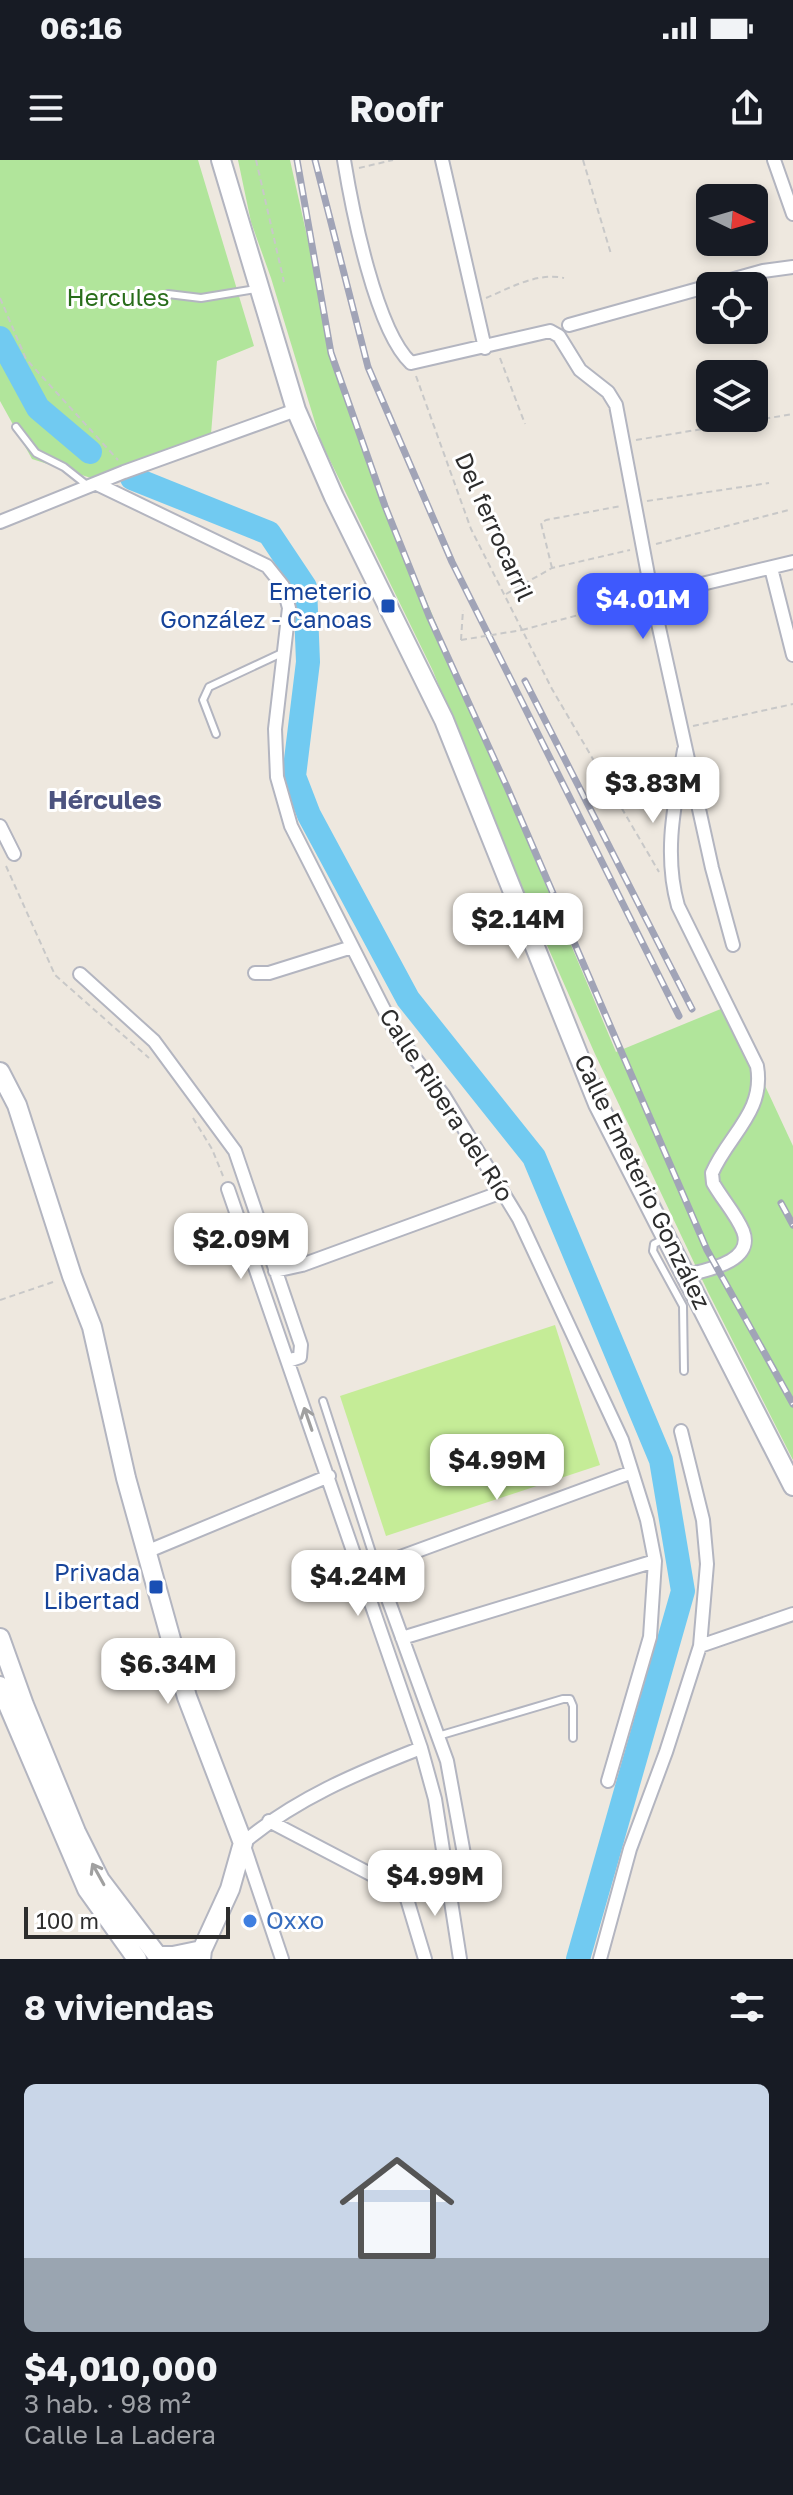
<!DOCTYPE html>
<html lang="es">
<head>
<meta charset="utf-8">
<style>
  body { margin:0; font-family:"Golos Text",sans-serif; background:#242831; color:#f1f3f6; height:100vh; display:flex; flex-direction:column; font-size:30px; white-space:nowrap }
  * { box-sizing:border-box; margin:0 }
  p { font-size:26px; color:#9ea1a6 }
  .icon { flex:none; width:44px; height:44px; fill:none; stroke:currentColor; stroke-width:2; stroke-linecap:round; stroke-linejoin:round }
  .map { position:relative; height:1799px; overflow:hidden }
  .details { display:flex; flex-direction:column; background:#171b24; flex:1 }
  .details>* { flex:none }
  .needle { width:52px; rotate:95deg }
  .buttons { position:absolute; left:696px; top:24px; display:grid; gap:16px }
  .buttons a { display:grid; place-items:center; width:72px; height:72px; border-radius:12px; background:#171b24; box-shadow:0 4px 12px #0003; font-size:40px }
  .scale { position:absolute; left:24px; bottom:20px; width:206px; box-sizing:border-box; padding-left:8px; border:4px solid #2d2d2d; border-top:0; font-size:22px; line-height:28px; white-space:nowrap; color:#2d2d2d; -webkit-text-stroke:6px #fff; paint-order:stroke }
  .price { position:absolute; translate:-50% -68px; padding:0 18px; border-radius:16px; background:#fff; color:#222; font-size:26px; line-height:52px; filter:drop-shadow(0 2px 4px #0008) }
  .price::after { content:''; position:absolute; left:50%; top:48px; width:24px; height:18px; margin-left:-12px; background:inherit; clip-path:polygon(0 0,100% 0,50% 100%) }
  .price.active { background:#3e59fd; color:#fff }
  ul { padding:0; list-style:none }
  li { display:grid; align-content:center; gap:16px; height:424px; padding:0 24px }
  li span { display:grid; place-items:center; height:248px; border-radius:12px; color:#555 }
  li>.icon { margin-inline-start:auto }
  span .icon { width:144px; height:144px; fill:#fffc; stroke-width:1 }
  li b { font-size:34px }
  h2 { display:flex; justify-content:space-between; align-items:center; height:96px; padding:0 24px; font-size:34px }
  .status { display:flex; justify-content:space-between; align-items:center; height:56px; padding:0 40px; background:#171b24; direction:ltr }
  .status svg { height:22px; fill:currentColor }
  header { display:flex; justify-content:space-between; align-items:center; height:104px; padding:0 24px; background:#171b24; font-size:36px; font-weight:700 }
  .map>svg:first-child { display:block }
</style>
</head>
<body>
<div class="status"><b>06:16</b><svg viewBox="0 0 49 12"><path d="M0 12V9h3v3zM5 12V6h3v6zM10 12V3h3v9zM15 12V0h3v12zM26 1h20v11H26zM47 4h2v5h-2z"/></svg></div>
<header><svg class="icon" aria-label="menu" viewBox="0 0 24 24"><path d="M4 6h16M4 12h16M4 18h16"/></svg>Roofr<svg class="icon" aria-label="share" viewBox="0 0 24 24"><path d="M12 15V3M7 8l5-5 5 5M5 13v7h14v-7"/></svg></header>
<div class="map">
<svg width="793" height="1799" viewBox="0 0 793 1799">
  <rect width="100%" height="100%" fill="#eee8df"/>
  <path fill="#b1e59b" d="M0,0H198L254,186L217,201L211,274L94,319L32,299L0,241Z
    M238,0H290L336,206L377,323L616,892L728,846L793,986V1300L708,1132L595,894L501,681L433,511L321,282L271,118L251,62Z"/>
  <path fill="#c5ec97" d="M555,1165L600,1305L386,1376L340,1236Z"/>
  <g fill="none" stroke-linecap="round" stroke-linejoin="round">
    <path stroke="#71caf1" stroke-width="24" d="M0,178L38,248L90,292
      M132,318L269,373L305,427L308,502L294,616L309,655L408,839L534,997L661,1300L683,1431L578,1799"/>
    <defs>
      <path id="lane" d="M168,134L201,138L256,129
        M16,267L36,293L64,307L88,326
        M216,574L203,540L209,527L284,492
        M664,1079L654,1084L653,1091L683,1146L684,1211
        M323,1241L376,1405
        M438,1576L563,1539H570L573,1546V1578"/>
      <path id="street" d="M344,0C352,49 376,171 411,203L550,171L559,176L580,210L608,232L616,245L652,436L712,708L733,785
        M442,0L485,188
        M774,0L793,54
        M569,165L763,111L793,107
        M97,324L267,406L283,426L289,448L275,569L277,617L291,666L397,875L444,936L519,1059L622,1280L647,1360L655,1401L650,1477L608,1621
        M0,362L124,312L296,250
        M771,408L793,495
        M652,436L793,402
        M684,590C675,642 663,693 678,746L757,906C765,952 729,974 712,1013L713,1023C722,1039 736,1054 743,1071C755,1102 706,1110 687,1115
        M0,666L14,694
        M255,813H269L352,787
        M80,814L154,881L235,991L301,1185L300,1197L288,1201
        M228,1029L421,1588L435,1639L460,1799
        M275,1111L302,1105L502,1032
        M146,1392L329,1316
        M402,1478L655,1401
        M700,1486L793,1454
        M269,1661L399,1729L407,1739L425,1799
        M468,1716L447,1601L376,1406L632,1312
        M282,1799L243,1683C295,1639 357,1613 421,1588
        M600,1799L630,1689L666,1592L700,1486L707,1404L703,1360L681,1271"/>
      <path id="secondary" d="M221,0L296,250L334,337L444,560L598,944L793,1326
        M0,912L17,945L72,1116L92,1167L126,1318L187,1537L243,1683L230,1729L202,1790L201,1799
        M0,1478L24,1545L76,1672L100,1720L160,1799
        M0,1526L87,1729L137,1799
        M158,1796H173L202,1790"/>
    </defs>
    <use href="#lane" stroke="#b3b5c0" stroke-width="10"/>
    <use href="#street" stroke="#b3b5c0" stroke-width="16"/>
    <use href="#secondary" stroke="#b3b5c0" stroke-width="22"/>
    <path stroke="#c8c8c8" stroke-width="2" stroke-dasharray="6 4" stroke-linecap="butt" d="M256,0L284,122
      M583,0L611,94
      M359,8L393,0
      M0,138L26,199L118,300
      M486,138C510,128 537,112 564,118
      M500,198L525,264
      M416,216L471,369L552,529L659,712
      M636,280L793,254
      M647,341L769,323
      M656,384L789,350
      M552,408L541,363L546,360L621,346
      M506,434L552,408L630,390
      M522,470L639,439
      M461,480L463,450
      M693,566L793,544
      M6,706L55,815L149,898
      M193,958L212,989L223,1016
      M0,1140L56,1121"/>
    <use href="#lane" stroke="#fff" stroke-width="6"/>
    <use href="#street" stroke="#fff" stroke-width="12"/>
    <use href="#secondary" stroke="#fff" stroke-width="18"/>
    <defs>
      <path id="rail" d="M297,0L331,193L385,346L429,456L507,627L707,1090L793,1244
        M315,0L368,207L452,402L679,856
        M525,521L692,849
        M781,1043L793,1065"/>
    </defs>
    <use href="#rail" stroke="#a1a4b7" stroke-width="7"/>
    <use href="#rail" stroke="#fff" stroke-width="4" stroke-dasharray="12" stroke-linecap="butt"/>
    <path stroke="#c8c8c8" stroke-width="2" stroke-dasharray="6 4" stroke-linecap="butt" d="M461,480L522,470"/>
  </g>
  <defs><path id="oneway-shaft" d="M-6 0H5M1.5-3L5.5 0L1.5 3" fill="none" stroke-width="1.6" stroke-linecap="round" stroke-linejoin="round" transform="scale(2)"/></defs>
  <g stroke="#a0a0a0">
    <use href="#oneway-shaft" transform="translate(308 1259) rotate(-109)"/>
    <use href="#oneway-shaft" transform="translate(98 1714) rotate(-119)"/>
  </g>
  <g fill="#1a4fb4" stroke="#fff" stroke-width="3">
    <rect x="380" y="438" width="16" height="16" rx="4"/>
    <rect x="148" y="1419" width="16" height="16" rx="4"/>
  </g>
  <circle fill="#3f7fe0" stroke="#fff" stroke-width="3" cx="250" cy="1761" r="8"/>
  <g text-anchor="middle" stroke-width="6" stroke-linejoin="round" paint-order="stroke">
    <g font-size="24" fill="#286d1a" stroke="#fff">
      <text x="118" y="146">Hercules</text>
    </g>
    <g font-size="24" fill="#2d2d2d" stroke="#fff">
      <text transform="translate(494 367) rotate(66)" y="8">Del ferrocarril</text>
      <text transform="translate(446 945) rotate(57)" y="8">Calle Ribera del Río</text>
      <text transform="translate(642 1022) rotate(64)" y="8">Calle Emeterio González</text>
    </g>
    <g font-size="24" fill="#164399" stroke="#fff" text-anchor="end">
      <text x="372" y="440">Emeterio<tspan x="372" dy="28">González - Canoas</tspan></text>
      <text x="140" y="1421">Privada<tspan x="140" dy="28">Libertad</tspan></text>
    </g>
    <g font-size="24" fill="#366cbe" stroke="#fff" text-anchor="start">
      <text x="266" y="1769">Oxxo</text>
    </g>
    <g font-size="26" font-weight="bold" fill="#4c537f" stroke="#fff">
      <text x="105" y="649">Hércules</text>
    </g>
  </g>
</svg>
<div class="buttons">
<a><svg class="needle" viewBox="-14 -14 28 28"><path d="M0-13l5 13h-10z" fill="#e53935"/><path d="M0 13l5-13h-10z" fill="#9ea1a6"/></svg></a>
<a><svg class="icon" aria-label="locate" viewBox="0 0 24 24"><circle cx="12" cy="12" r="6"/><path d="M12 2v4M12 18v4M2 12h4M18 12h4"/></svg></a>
<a><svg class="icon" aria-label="layers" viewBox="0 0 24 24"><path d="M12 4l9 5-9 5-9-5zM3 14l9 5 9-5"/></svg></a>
</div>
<div class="scale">100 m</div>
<b class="price active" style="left:643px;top:481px">$4.01M</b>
<b class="price" style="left:653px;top:665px">$3.83M</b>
<b class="price" style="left:518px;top:801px">$2.14M</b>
<b class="price" style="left:241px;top:1121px">$2.09M</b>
<b class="price" style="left:497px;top:1342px">$4.99M</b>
<b class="price" style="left:358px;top:1458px">$4.24M</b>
<b class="price" style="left:168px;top:1546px">$6.34M</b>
<b class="price" style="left:435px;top:1758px">$4.99M</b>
</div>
<section class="details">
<h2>8 viviendas<svg class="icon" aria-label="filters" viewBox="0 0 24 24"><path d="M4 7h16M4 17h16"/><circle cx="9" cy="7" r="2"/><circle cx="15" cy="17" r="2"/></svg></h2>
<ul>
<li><span style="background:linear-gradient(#c9d6e8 70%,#9aa5b1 0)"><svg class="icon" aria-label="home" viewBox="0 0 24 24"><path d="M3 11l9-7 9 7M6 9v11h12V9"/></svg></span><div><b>$4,010,000</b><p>3 hab. · 98 m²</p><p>Calle La Ladera</p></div></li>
</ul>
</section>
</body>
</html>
